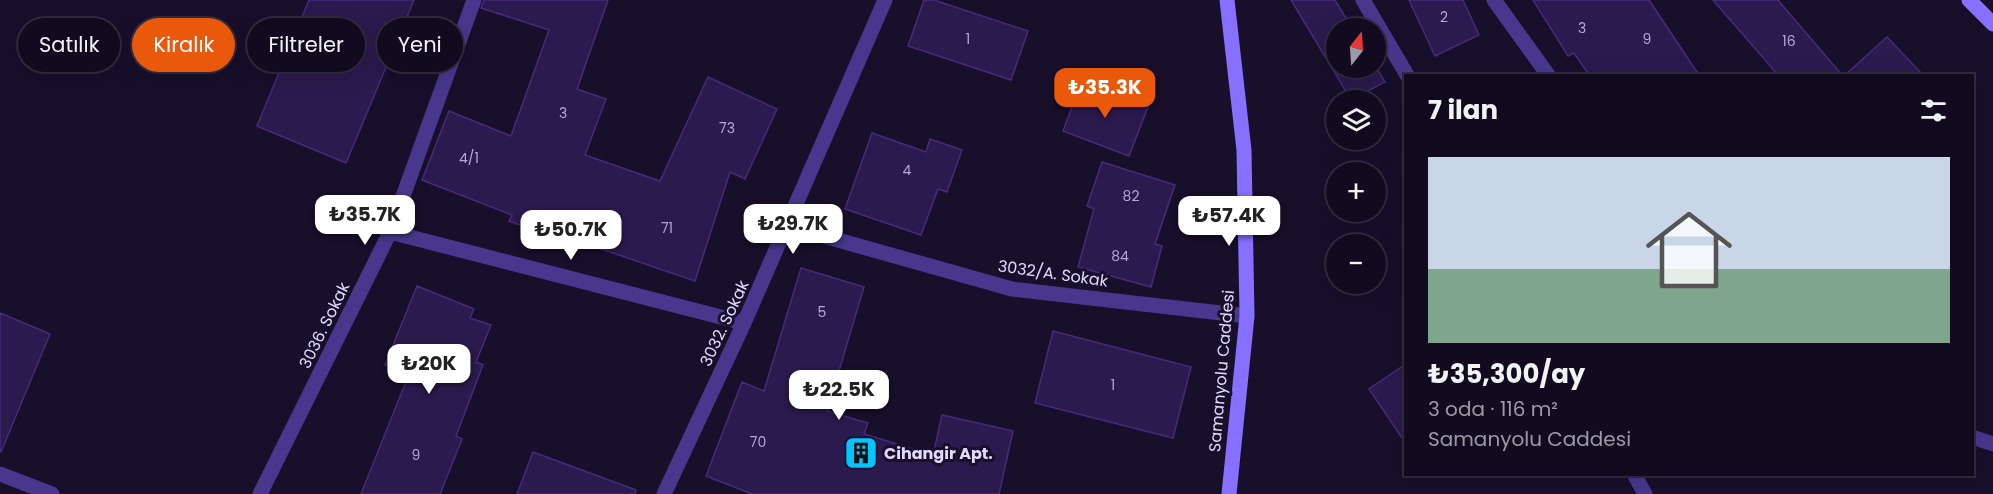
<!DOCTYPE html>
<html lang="tr">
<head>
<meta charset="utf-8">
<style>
  body { margin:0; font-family:Poppins,sans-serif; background:#1f192d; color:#f1f3f6; height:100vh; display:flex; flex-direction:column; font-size:22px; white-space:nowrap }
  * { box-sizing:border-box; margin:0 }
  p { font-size:20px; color:#9c9ba5 }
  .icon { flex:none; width:33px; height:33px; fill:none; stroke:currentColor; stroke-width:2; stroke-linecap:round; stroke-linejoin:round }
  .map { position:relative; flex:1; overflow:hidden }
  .details { position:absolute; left:1404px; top:74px; width:570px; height:402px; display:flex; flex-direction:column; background:#120b20; border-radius:0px; box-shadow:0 6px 24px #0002,0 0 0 2px #312b3e }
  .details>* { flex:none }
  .banner { position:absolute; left:18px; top:18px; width:570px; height:54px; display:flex; gap:12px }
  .needle { width:39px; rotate:17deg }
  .tools { position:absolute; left:1326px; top:18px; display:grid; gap:12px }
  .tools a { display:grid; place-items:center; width:60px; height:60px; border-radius:50%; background:#120b20; box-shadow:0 6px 24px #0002,0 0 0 2px #312b3e; font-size:30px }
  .price { position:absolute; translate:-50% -51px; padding:0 14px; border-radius:12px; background:#fff; color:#222; font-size:20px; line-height:39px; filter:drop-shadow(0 2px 3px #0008) }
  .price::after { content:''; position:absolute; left:50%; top:36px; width:18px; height:14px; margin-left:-9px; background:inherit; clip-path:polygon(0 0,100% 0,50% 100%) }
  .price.selected { background:#ea580c; color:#fff }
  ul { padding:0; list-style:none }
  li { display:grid; align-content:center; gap:12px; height:318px; padding:0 24px }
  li+li { border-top:2px solid #312b3e }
  li span { display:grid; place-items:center; height:186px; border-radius:0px; color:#555 }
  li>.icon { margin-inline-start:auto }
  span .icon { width:108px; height:108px; fill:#fffc; stroke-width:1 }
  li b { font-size:26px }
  h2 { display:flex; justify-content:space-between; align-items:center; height:72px; padding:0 24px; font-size:26px }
  .chip { padding:0 21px; border-radius:27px; background:#120b20; box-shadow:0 6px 24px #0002,0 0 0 2px #312b3e; font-size:21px; line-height:54px }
  .chip.selected { background:#ea580c; color:#fff }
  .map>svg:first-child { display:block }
</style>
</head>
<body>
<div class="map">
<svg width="1993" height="494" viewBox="0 0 1993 494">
  <rect width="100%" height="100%" fill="#180f2b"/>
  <path fill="#2b1a4d" stroke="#452b7a" stroke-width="1.5" d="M309,0H414L346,163L257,126Z
    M484,0H608L577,89L606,99L585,155L660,181L708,77L777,109L745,179L730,172L695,281L569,238L567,242L509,221L512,215L422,180L449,111L511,136L549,30L481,8Z
    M924,0H934L1028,31L1011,80L908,46Z
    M1291,0H1335L1352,28H1336V68L1376,67L1385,82L1351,100Z
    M1409,0H1463L1479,35L1435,56Z
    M1533,0H1649L1699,75H1589L1574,53L1568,56Z
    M1713,0H1778L1842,75H1778Z
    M1887,37L1923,75H1845Z
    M1081,82L1148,107L1129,156L1063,131Z
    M872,133L926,152L930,139L962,150L947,192L938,189L921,235L845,209Z
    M1102,162L1175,185L1155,244L1162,246L1151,287L1078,267L1094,209L1087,206Z
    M801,268L864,287L827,411L868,423L864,434L933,455L942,415L1013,431L999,494H752L706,476L742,382L764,391Z
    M417,286L474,309L470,318L491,325L476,362L483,365L456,436L462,439L440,494H361L409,374L385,365Z
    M0,313L50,334L1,452H0Z
    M1053,331L1191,367L1173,438L1035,403Z
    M1406,364V444L1369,389Z
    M533,452L636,490L635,494H517Z"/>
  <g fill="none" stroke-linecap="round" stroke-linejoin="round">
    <path stroke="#47388d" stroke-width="15" d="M1363,0L1407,75
      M1494,0L1548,75
      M788,226L1012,289L1247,316
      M390,232L744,323
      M1972,437L1993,444
      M0,474L52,494
      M1634,474L1645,494
      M260,494L390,232L474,0
      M664,494L744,323L885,0"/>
    <path stroke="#8770ff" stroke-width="15" d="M1227,0L1244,150L1247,316L1229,494
      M1969,0L1993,24"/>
  </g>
  <defs>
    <symbol id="building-square" viewBox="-11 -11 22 22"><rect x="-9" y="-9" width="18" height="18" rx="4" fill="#05c4ff" stroke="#180f2b"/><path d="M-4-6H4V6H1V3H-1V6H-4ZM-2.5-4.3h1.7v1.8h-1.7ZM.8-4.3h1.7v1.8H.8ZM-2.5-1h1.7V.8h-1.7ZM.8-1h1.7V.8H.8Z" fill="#111"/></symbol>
  </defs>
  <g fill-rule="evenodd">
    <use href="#building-square" x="842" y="434" width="38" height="38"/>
  </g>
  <g text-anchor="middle" stroke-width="6" stroke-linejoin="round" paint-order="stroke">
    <g font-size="14" fill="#b5a9d2">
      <text x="1444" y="22">2</text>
      <text x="1582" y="33">3</text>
      <text x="968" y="44">1</text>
      <text x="1647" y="44">9</text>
      <text x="1789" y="46">16</text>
      <text x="563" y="118">3</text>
      <text x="727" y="133">73</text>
      <text x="469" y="163">4/1</text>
      <text x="907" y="175">4</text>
      <text x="1131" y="201">82</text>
      <text x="667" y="233">71</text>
      <text x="1120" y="261">84</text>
      <text x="822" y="317">5</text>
      <text x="1113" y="390">1</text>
      <text x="758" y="447">70</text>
      <text x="416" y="460">9</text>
    </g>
    <g font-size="16" fill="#e3d9ff" stroke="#180f2b">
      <text transform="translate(1053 273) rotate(8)" y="6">3032/A. Sokak</text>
      <text transform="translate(724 323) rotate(-65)" y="6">3032. Sokak</text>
      <text transform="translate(324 325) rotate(-64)" y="6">3036. Sokak</text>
      <text transform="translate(1221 371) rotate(-85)" y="6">Samanyolu Caddesi</text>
    </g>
    <g font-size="16" font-weight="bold" fill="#e3d9ff" stroke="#180f2b" text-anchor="start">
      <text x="884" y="459">Cihangir Apt.</text>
    </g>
  </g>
</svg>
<div class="tools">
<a><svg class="needle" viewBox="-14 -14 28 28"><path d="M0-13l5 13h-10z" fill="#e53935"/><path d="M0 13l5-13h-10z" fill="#9c9ba5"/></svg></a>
<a><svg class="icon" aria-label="layers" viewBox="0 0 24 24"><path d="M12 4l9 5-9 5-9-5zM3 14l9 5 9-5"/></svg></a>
<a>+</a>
<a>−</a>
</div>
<b class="price selected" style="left:1105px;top:119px">₺35.3K</b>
<b class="price" style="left:365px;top:246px">₺35.7K</b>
<b class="price" style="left:1229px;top:247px">₺57.4K</b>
<b class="price" style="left:793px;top:255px">₺29.7K</b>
<b class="price" style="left:571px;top:261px">₺50.7K</b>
<b class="price" style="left:429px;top:395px">₺20K</b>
<b class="price" style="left:839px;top:421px">₺22.5K</b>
<div class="banner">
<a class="chip">Satılık</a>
<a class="chip selected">Kiralık</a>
<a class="chip">Filtreler</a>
<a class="chip">Yeni</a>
</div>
<section class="details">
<h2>7 ilan<svg class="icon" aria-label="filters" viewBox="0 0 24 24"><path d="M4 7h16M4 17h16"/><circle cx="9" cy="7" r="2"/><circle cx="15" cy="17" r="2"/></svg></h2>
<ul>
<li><span style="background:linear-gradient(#c9d6e8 60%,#7fa58c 0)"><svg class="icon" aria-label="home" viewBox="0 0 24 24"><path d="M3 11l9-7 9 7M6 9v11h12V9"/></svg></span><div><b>₺35,300/ay</b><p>3 oda · 116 m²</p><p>Samanyolu Caddesi</p></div></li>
</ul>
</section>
</div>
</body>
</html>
